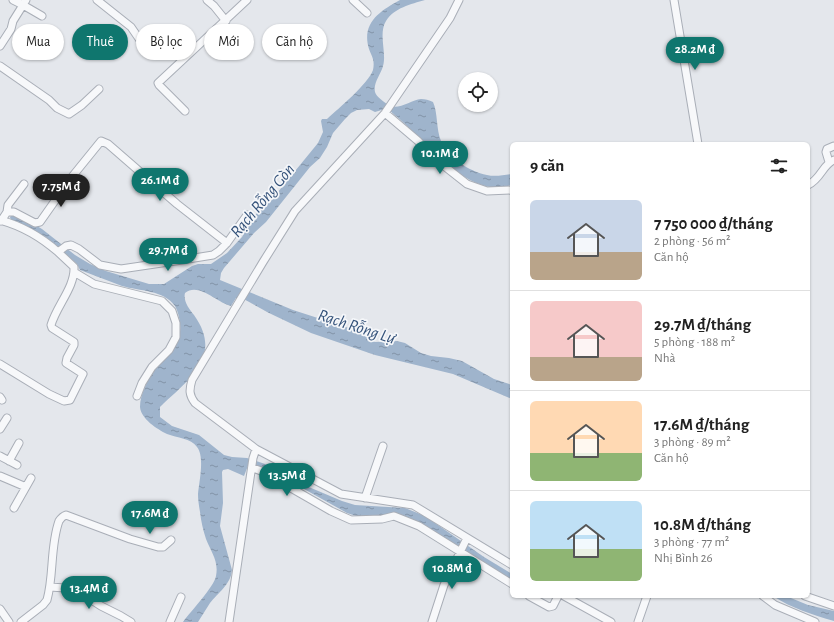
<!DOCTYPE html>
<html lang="vi">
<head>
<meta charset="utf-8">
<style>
  body { margin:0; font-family:"Alegreya Sans",sans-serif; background:#f6f6f6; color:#222; height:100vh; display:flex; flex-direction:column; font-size:15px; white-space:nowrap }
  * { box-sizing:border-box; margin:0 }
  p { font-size:13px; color:#767676 }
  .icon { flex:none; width:22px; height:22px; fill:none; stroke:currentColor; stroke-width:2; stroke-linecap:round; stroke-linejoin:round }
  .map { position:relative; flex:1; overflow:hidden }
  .drawer { position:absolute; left:510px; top:142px; width:300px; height:456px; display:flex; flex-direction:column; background:#fff; border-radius:6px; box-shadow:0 1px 3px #0004 }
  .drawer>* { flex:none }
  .hud { position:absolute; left:12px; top:24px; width:380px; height:36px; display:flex; gap:8px }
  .fabs { position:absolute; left:458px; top:72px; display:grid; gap:8px }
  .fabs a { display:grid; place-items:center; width:40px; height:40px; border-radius:50%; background:#fff; box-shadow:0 1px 3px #0004; font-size:20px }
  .price { position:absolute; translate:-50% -34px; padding:0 9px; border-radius:14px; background:#0f766e; color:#fff; font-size:13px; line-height:26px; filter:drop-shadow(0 1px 2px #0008) }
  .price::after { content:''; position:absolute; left:50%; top:24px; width:12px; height:9px; margin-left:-6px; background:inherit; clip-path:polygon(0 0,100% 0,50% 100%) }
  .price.current { background:#222; color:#fff }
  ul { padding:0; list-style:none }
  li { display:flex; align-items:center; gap:12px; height:100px; padding:0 20px }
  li+li { border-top:1px solid #e0e0e0 }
  li span { display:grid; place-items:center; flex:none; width:112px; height:80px; border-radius:6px; color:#555 }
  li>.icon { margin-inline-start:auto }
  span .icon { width:48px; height:48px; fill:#fffc; stroke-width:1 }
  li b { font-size:17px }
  h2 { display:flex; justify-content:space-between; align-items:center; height:48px; padding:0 20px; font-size:17px }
  .tag { padding:0 14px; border-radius:18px; background:#fff; box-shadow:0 1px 3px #0004; font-size:14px; line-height:36px }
  .tag.current { background:#0f766e; color:#fff }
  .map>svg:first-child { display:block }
</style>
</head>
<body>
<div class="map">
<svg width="834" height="622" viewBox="0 0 834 622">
  <defs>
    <pattern id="water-ripples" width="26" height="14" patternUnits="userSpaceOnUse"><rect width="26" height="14" fill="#9fb4cc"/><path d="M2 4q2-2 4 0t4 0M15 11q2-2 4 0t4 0" fill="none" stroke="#8293a7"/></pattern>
  </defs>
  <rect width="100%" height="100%" fill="#e4e7ec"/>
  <path fill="url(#water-ripples)" d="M400,0H425C411,4 394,8 386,21C378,34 387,53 383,66C381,74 373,83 375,92C376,97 385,102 388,105C398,111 411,100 421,99C425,99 429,100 433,102C438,113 436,129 441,141C449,159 469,171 487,175C495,177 504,175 512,174V185C502,187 492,189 482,185C449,175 417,132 390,111L385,109L375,112L369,109L357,110L351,113L345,119L333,133L327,147L320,158L310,167L266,222L254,233L224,268L221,273L220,280L293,310L358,331L364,334L370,340L375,342L397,341L405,343L421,353L431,356L449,358L462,361L494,379L512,385V399L453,374L375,355L311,333L269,313L240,297L236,298L231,306C217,303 199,282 185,293C183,301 189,309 194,315C224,357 188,380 160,407V417L172,426L199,435L224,455L232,457L247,458L271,466L304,485L342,501L355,505L405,508L425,516L484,557L512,574V582L394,514L359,517L347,513L270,470L249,463L244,476L228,469L223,470L222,472L223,503L220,526L232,570C231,584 218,593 210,603C206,609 202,616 198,622H183C191,611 214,587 216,576C219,561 211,552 206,539C203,530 201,521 200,512C199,506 198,500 198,494C199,482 205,457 197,447C191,438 177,438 167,434C157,429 141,419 140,407C140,393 149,377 158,366C170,351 182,345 180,323C179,317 178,311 175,306C164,290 139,291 122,286C108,281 94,275 80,270L77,264L47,238L11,220L10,217L12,215L22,217L42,229L75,255L90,264L106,271L149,284H164L192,266L198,264H211L227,253L242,237L253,217L273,198L318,143L323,132L321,121L322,119H327C339,108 368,84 373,70C375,60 372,57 369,49C361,23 380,11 400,0Z
    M773,596H786L808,605L834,611V621C813,615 791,608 773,596Z"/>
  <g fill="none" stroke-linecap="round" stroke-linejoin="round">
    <defs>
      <path id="minor" d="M26,0L23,5L42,16
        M97,0L131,27L142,43
        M207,0L214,6L226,21
        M353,0L367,13
        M459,0L450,18L385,113L295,211L263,262L192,380C189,390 189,395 195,403L256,449L341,494L413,505L512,565
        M674,0L698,144
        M0,46L11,29L13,21L23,5L13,0
        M0,66L49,100L57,108L69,114L82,105L99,89
        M185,111L159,85L158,83L247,0
        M385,113L418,141L434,158L467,184L487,191L512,190
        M829,162L826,152L827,149L834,146
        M808,185C821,179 823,164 834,160
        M7,212L8,205L24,184
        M0,220C22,226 41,237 58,252L66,246L71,245L79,249L100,265L121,269L182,260L213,255L219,251L227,243L247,215
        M1,221L7,212H14L35,223L40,222L71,178L101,141L108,144L177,204L227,243
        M74,272L94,284L162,301L172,311L176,323V337L169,350L152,367L142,383L137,396
        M0,364L49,394L64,401L70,400L83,374L66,363L67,358L74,345V342L52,328L51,325C57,305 75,287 74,267L58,252
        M0,397L2,400
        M0,429L7,418
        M0,456L17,465
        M9,461L19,443
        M253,468L277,477L291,488L331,511L351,520L382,519L394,516L419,526L512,584
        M0,476L26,487
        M365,498L383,446
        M14,508L31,478
        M50,587L65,588L79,592L101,606L121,616L131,622
        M529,596L549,607L553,606L558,596
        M564,596L611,622
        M763,596L775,605L815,622
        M805,596L834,606
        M0,609L9,622
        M21,622L43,605L47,600C54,575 50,546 59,521C61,518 63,516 66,515L130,539L158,547H163L171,540
        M170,622L181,597
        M229,622L253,458L256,449
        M432,622L444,585L467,538
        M638,622L647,596"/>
    </defs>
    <use href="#minor" stroke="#a9aeb7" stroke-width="9"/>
    <use href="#minor" stroke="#f7f8fa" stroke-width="7"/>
  </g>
  <g text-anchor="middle" stroke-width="3.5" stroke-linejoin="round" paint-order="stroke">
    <g font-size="17" font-style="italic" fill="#34527a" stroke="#f4f6f9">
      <text transform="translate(262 200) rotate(-50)" y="6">Rạch Rỗng Gòn</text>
      <text transform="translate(357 326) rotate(18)" y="6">Rạch Rỗng Lự</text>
    </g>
  </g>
</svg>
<div class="fabs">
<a><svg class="icon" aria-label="locate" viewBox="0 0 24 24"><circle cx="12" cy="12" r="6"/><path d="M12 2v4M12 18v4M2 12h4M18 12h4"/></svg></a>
</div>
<b class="price" style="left:695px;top:71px">28.2M ₫</b>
<b class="price" style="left:440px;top:175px">10.1M ₫</b>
<b class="price" style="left:160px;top:202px">26.1M ₫</b>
<b class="price current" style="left:61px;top:208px">7.75M ₫</b>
<b class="price" style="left:168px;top:272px">29.7M ₫</b>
<b class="price" style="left:287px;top:497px">13.5M ₫</b>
<b class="price" style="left:150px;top:535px">17.6M ₫</b>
<b class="price" style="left:452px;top:590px">10.8M ₫</b>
<b class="price" style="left:89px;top:610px">13.4M ₫</b>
<div class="hud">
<a class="tag">Mua</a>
<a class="tag current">Thuê</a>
<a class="tag">Bộ lọc</a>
<a class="tag">Mới</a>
<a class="tag">Căn hộ</a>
</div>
<section class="drawer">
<h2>9 căn<svg class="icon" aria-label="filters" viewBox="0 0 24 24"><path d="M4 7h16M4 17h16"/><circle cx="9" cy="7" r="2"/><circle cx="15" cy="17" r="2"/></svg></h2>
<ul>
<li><span style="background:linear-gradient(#c9d6e8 65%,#b9a48a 0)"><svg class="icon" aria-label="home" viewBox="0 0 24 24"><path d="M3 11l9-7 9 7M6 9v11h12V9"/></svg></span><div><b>7 750 000 ₫/tháng</b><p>2 phòng · 56 m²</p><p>Căn hộ</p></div></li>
<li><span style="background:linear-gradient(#f6c9c9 70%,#b9a48a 0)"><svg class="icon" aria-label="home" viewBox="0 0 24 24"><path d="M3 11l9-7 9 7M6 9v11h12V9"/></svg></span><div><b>29.7M ₫/tháng</b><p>5 phòng · 188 m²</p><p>Nhà</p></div></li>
<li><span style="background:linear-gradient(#ffd9b3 65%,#8fb573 0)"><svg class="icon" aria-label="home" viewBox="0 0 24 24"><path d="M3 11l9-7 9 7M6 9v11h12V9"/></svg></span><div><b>17.6M ₫/tháng</b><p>3 phòng · 89 m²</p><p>Căn hộ</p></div></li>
<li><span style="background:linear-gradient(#bfe0f5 60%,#8fb573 0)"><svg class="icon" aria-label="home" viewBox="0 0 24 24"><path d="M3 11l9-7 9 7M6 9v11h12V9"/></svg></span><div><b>10.8M ₫/tháng</b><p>3 phòng · 77 m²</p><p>Nhị Bình 26</p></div></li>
</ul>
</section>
</div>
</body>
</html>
